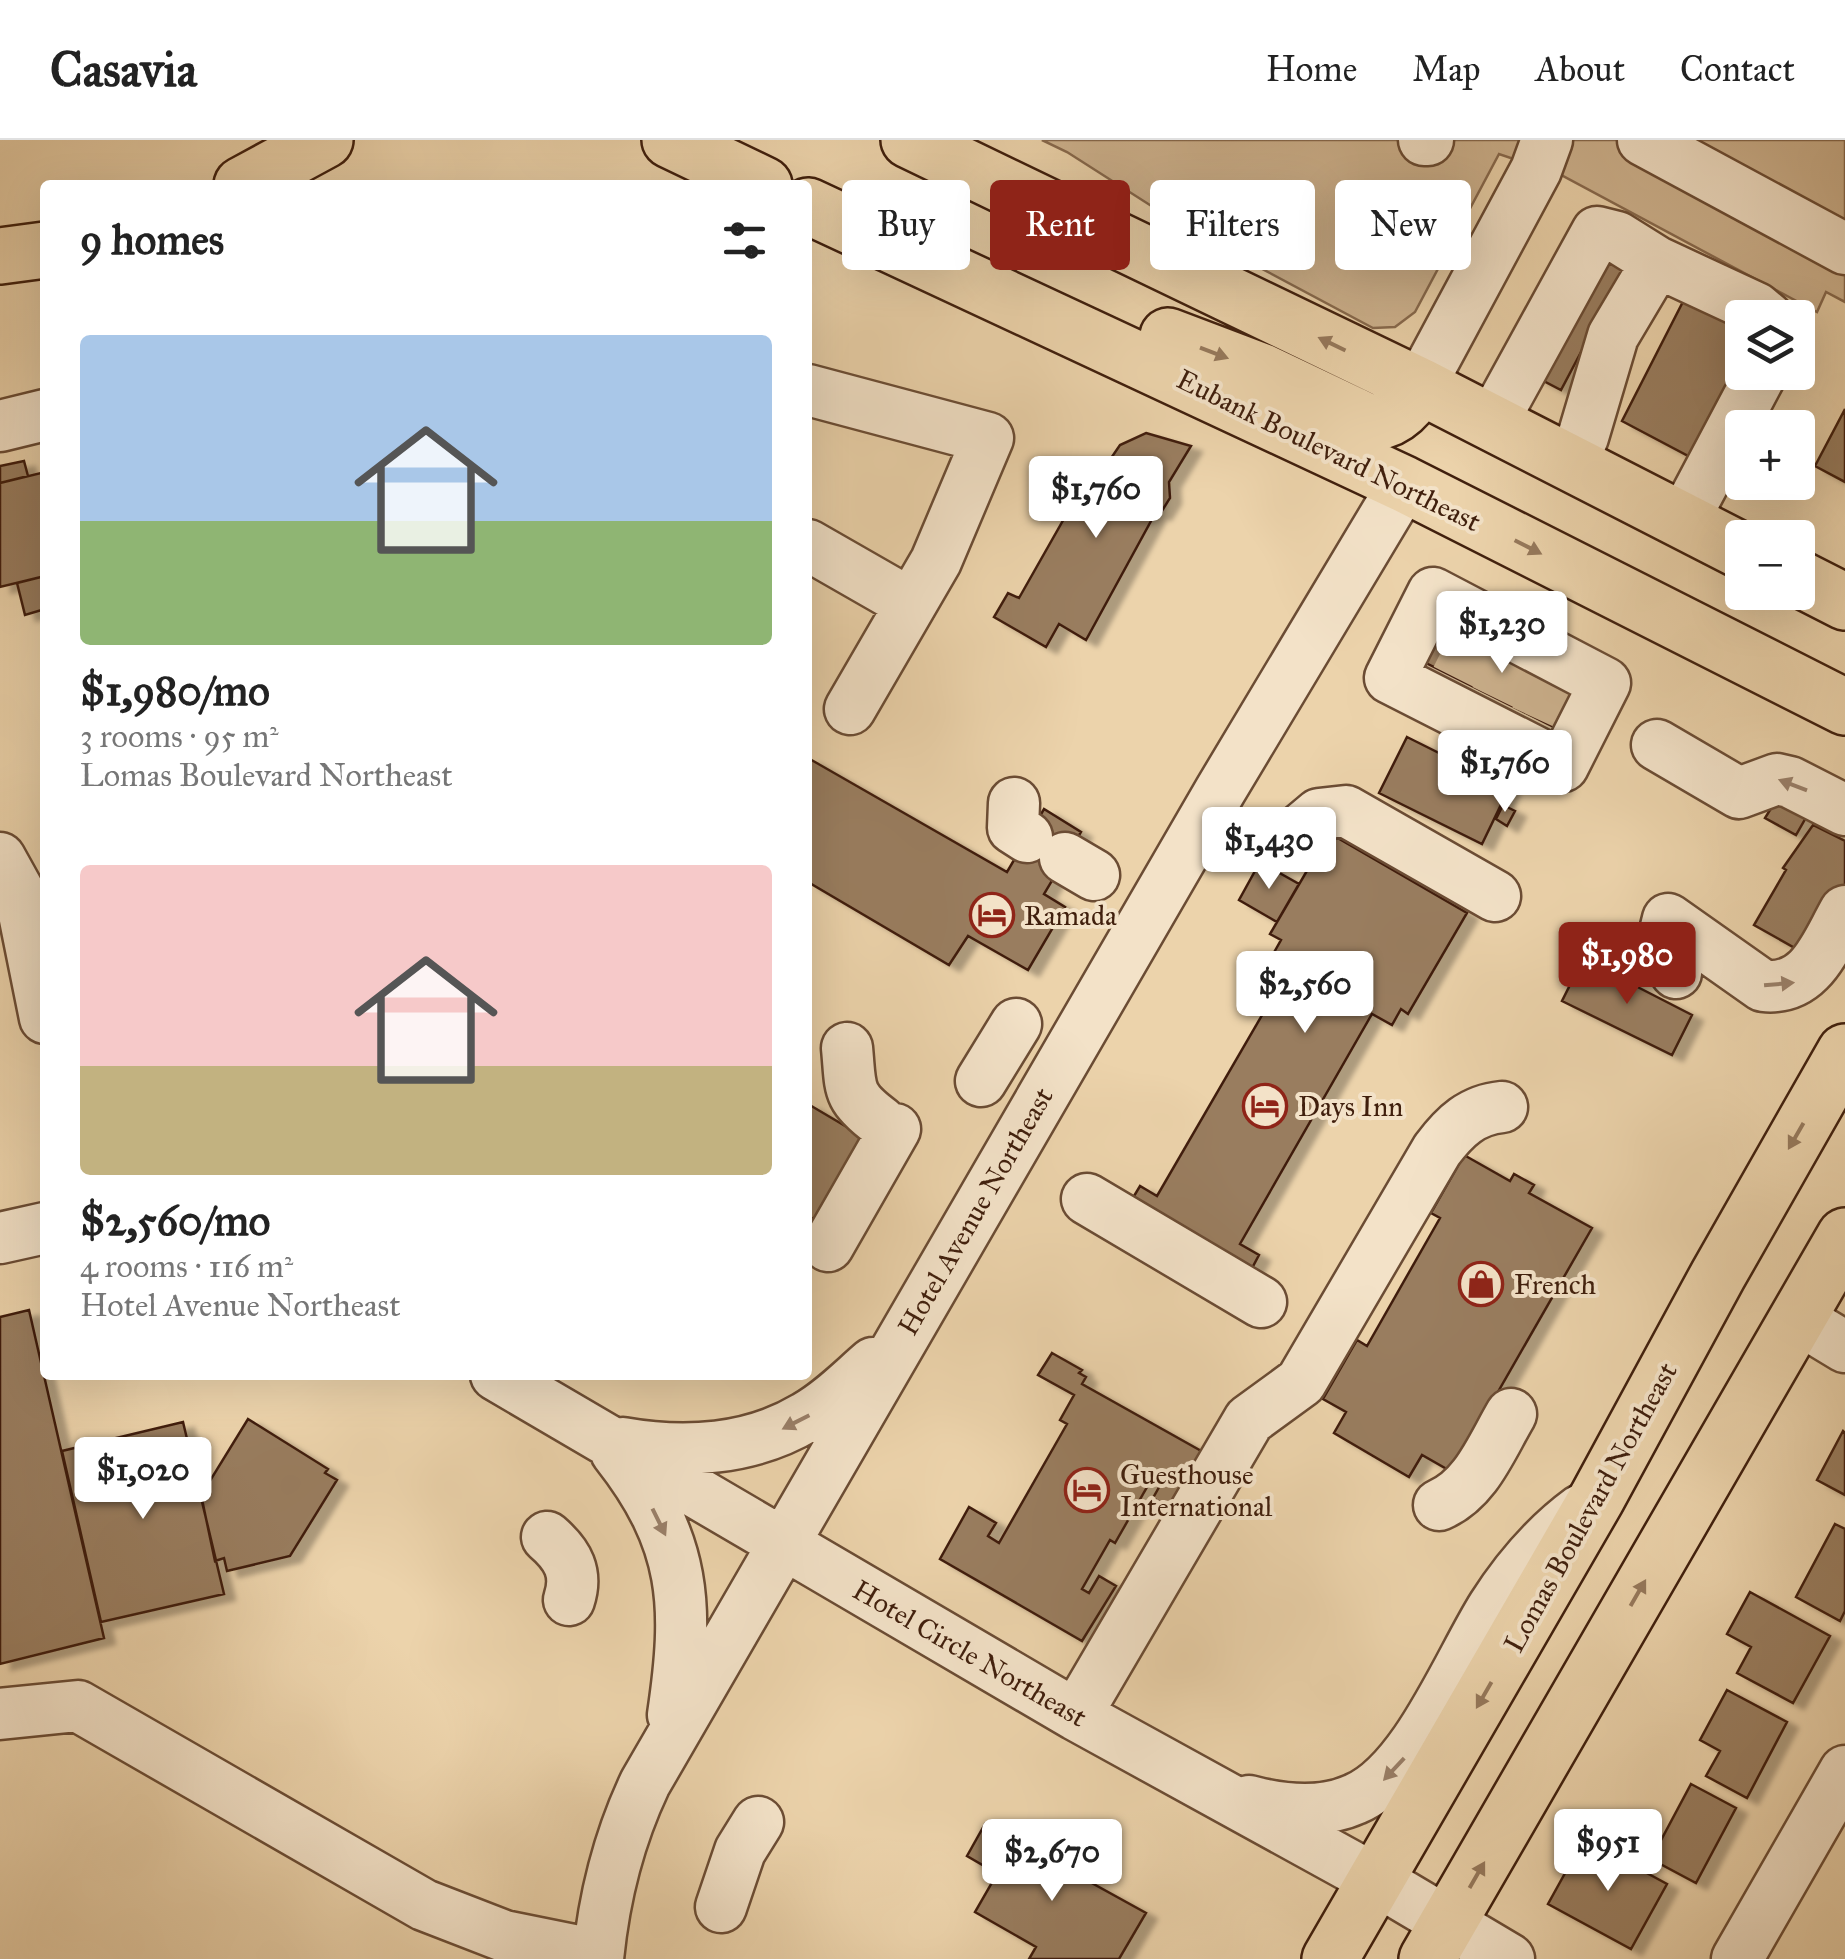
<!DOCTYPE html>
<html lang="en">
<head>
<meta charset="utf-8">
<style>
  body { margin:0; font-family:"IM FELL Great Primer",serif; background:#f6f6f6; color:#222; height:100vh; display:flex; flex-direction:column; font-size:38px; white-space:nowrap }
  * { box-sizing:border-box; margin:0 }
  p { font-size:32px; color:#767676 }
  .icon { flex:none; width:55px; height:55px; fill:none; stroke:currentColor; stroke-width:2; stroke-linecap:round; stroke-linejoin:round }
  .map { position:relative; flex:1; overflow:hidden }
  .details { position:absolute; left:40px; top:40px; width:772px; height:1200px; display:flex; flex-direction:column; background:#fff; border-radius:10px; box-shadow:0 10px 40px #0002 }
  .details>* { flex:none }
  .hud { position:absolute; left:842px; top:40px; width:852px; height:90px; display:flex; gap:20px }
  .buttons { position:absolute; left:1725px; top:160px; display:grid; gap:20px }
  .buttons a { display:grid; place-items:center; width:90px; height:90px; border-radius:10px; background:#fff; box-shadow:0 10px 40px #0002; font-size:50px }
  .price { position:absolute; translate:-50% -85px; padding:0 22px; border-radius:10px; background:#fff; color:#222; font-size:32px; line-height:65px; filter:drop-shadow(0 2px 5px #0008) }
  .price::after { content:''; position:absolute; left:50%; top:60px; width:30px; height:22px; margin-left:-15px; background:inherit; clip-path:polygon(0 0,100% 0,50% 100%) }
  .price.current { background:#8f2418; color:#fff }
  ul { padding:0; list-style:none }
  li { display:grid; align-content:center; gap:20px; height:530px; padding:0 40px }
  li span { display:grid; place-items:center; height:310px; border-radius:10px; color:#555 }
  li>.icon { margin-inline-start:auto }
  span .icon { width:180px; height:180px; fill:#fffc; stroke-width:1 }
  li b { font-size:42px }
  h2 { display:flex; justify-content:space-between; align-items:center; height:120px; padding:0 40px; font-size:42px }
  .pill { padding:0 35px; border-radius:10px; background:#fff; box-shadow:0 10px 40px #0002; font-size:35px; line-height:90px }
  .pill.current { background:#8f2418; color:#fff }
  header { display:flex; align-items:center; gap:60px; box-sizing:border-box; height:140px; padding:0 50px; background:#fff; border-bottom:2px solid #e0e0e0 }
  header strong { font-size:48px }
  nav { display:flex; gap:55px; margin-inline-start:auto; font-size:35px }
  .map>svg:first-child { display:block }
</style>
</head>
<body>
<header>
<strong>Casavia</strong>
<nav><a>Home</a><a>Map</a><a>About</a><a>Contact</a></nav>
</header>
<div class="map">
<svg width="1845" height="1819" viewBox="0 0 1845 1819">
  <defs>
    <filter id="shadow"><feDropShadow dx="11" dy="6" stdDeviation="2.5" flood-color="#0004"/></filter>
  </defs>
  <rect width="100%" height="100%" fill="#ecd3ab"/>
  <filter id="stains"><feTurbulence type="fractalNoise" baseFrequency=".002" numOctaves="4"/><feColorMatrix values="0 0 0 0 .2 0 0 0 0 .09 0 0 0 0 .02 0 0 0 .5 -.17"/></filter>
  <radialGradient id="worn" r=".72"><stop offset=".6" stop-color="#630" stop-opacity="0"/><stop offset="1" stop-color="#630" stop-opacity=".3"/></radialGradient>
  <path fill="#cfb490" stroke="#886a4e" stroke-width="2.5" d="M1042,0H1845V162L1826,152L1817,172L1561,35L1499,14L1415,172L1395,187L1373,188L1189,90L1067,12Z"/>
  <path fill="#997d5f" stroke="#401f0d" stroke-width="2.5" filter="url(#shadow)" d="M1605,108L1629,121L1561,250L1536,237Z
    M1689,150L1743,178L1742,224L1694,319L1622,281Z
    M1845,269V342L1815,326Z
    M1146,293L1191,306L1169,342L1170,358L1160,374L1156,372L1086,500L1059,484L1046,507L994,477L1008,453L1019,458L1082,347L1103,330L1120,305Z
    M24,321L28,336L0,343V326Z
    M45,332V436L0,447V343Z
    M45,436V469L25,475L17,443Z
    M1436,478L1588,554L1568,594L1416,518Z
    M1407,597L1509,648L1482,704L1379,653Z
    M808,618L1007,732L1044,669L1081,692L1044,754L1065,767L1028,830L968,796L949,825L808,742Z
    M1778,657L1808,674L1796,695L1765,678Z
    M1503,665L1515,671L1507,686L1496,679Z
    M1813,685L1845,701V753L1809,816L1754,785L1786,730L1783,728Z
    M1329,693L1467,773L1408,874L1401,869L1392,885L1372,874L1240,1104L1259,1115L1251,1130L1131,1061L1140,1046L1157,1056L1290,827L1272,816L1281,800L1270,794Z
    M1260,722L1299,744L1277,782L1239,760Z
    M1583,819L1692,875L1672,915L1562,861Z
    M808,964L862,996L814,1079L808,1076Z
    M1464,1015L1510,1041L1514,1034L1534,1045L1529,1053L1592,1088L1452,1332L1422,1315L1409,1337L1334,1293L1346,1272L1323,1259L1357,1200L1367,1206L1440,1078L1431,1073Z
    M29,1170L104,1498L0,1524V1177Z
    M1052,1213L1082,1230L1079,1233L1086,1237L1082,1244L1203,1312L1172,1369L1153,1358L1163,1340L1154,1335L1115,1403L1110,1400L1082,1449L1089,1453L1099,1436L1116,1446L1082,1501L940,1419L969,1367L996,1383L988,1396L999,1403L1067,1284L1060,1280L1074,1255L1038,1235Z
    M248,1279L328,1329L325,1333L337,1340L290,1416L227,1431L224,1418L215,1421L200,1350L205,1349Z
    M183,1282L224,1454L101,1482L62,1311Z
    M1843,1291L1845,1293V1355L1817,1340Z
    M1835,1384L1845,1389V1471L1840,1481L1796,1457Z
    M1750,1452L1830,1496L1793,1563L1737,1533L1751,1507L1727,1494Z
    M1727,1550L1787,1582L1747,1658L1706,1636L1720,1611L1700,1600Z
    M1691,1644L1736,1668L1696,1743L1651,1719Z
    M985,1684L1146,1773L1119,1819H1029L1036,1807L975,1772L1001,1727L990,1720L986,1727L967,1716Z
    M1584,1699L1667,1744L1631,1809L1548,1764Z"/>
  <g fill="none" stroke-linecap="round" stroke-linejoin="round">
    <path stroke="#caaf8b" stroke-width="50" stroke-dasharray="50 25" stroke-linecap="butt" d="M1456,538L1476,498
      M1495,558L1515,517
      M1535,578L1554,537"/>
    <defs>
      <path id="minor" d="M1424,0H1428
        M1643,0L1845,109
        M1420,246L1536,30L1547,0
        M808,250L988,298L936,421L850,569
        M1492,283L1597,92L1617,97L1657,122
        M0,286L45,275
        M1571,323L1583,297L1613,196L1657,122L1756,168L1768,178
        M1683,381L1762,232
        M808,405L911,464
        M1433,453L1605,543L1563,626L1390,538Z
        M1657,605L1739,653L1777,639L1790,642L1845,670
        M1014,663L1013,688L1027,697
        M1294,695L1319,674L1346,671L1495,756
        M0,718L20,754L45,878
        M1065,718L1094,735
        M1676,833C1660,814 1662,801 1668,779L1763,846C1811,851 1825,806 1845,771
        M847,908C851,949 846,956 881,982
        M981,941L1016,884
        M1087,1059L1261,1162
        M0,1098L45,1088
        M828,1106L895,989
        M1797,1178L1845,1207
        M496,1235L1076,1575L1376,1740L1509,1819
        M623,1303C685,1314 751,1310 806,1277C831,1263 852,1241 873,1223
        M616,1312C687,1402 689,1466 673,1575
        M1439,1365C1476,1349 1491,1308 1511,1274
        M547,1397C568,1415 578,1433 569,1460
        M0,1574L78,1566L424,1765L504,1796L598,1815
        M1076,1575L1249,1280L1301,1242L1437,1010C1455,986 1472,970 1502,967
        M1249,1661C1283,1670 1322,1674 1355,1659C1415,1634 1459,1521 1493,1467C1516,1431 1547,1395 1581,1370
        M721,1767L740,1711L758,1682
        M598,1819C604,1757 618,1700 645,1643L1220,651L1404,344
        M1737,1819L1845,1631"/>
      <path id="major" d="M670,0L764,45
        M909,0L1420,246L1742,411
        M808,66L1404,344L1845,567
        M1168,196L1263,232L1368,282C1393,283 1408,267 1420,246
        M1798,438L1845,462
        M1330,1819L1597,1358L1718,1135L1845,912
        M1427,1819L1845,1096"/>
      <path id="highway" d="M242,45L325,0
        M0,116L45,110"/>
    </defs>
    <use href="#minor" stroke="#6b4c34" stroke-width="55"/>
    <use href="#major" stroke="#401f0d" stroke-width="60"/>
    <use href="#highway" stroke="#401f0d" stroke-width="60"/>
    <use href="#minor" stroke="#f3e2c8" stroke-width="50"/>
    <use href="#major" stroke="#ecd3ab" stroke-width="55"/>
    <use href="#highway" stroke="#ecd3ab" stroke-width="55"/>
  </g>
  <defs><path id="oneway-solid" d="M-6-.8H1V-3.2L6.5 0L1 3.2V.8H-6Z" transform="scale(2.5)"/></defs>
  <g fill="#96795c">
    <use href="#oneway-solid" transform="translate(1332 204) rotate(-154)"/>
    <use href="#oneway-solid" transform="translate(1214 213) rotate(21)"/>
    <use href="#oneway-solid" transform="translate(1528 407) rotate(27)"/>
    <use href="#oneway-solid" transform="translate(1796 996) rotate(120)"/>
    <use href="#oneway-solid" transform="translate(1638 1453) rotate(-60)"/>
    <use href="#oneway-solid" transform="translate(1484 1555) rotate(120)"/>
    <use href="#oneway-solid" transform="translate(1477 1735) rotate(-60)"/>
  </g>
  <g fill="#9a806a">
    <use href="#oneway-solid" transform="translate(1793 645) rotate(-159)"/>
    <use href="#oneway-solid" transform="translate(1779 844) rotate(-5)"/>
    <use href="#oneway-solid" transform="translate(796 1282) rotate(153)"/>
    <use href="#oneway-solid" transform="translate(659 1382) rotate(64)"/>
    <use href="#oneway-solid" transform="translate(1394 1629) rotate(133)"/>
  </g>
  <defs>
    <symbol id="hotel-ring" viewBox="-11 -11 22 22"><circle r="9.5" fill="#f3e2c8" stroke="#8f2418" stroke-width="1.5"/><path d="M-6-4.5h1.5V1H6V5H4.5V3h-9V5H-6ZM-4 0a1.8 1.8 0 1 1 3.6 0ZM.5 0V-2.5h3Q6-2.5 6 0Z" fill="#8f2418"/></symbol>
    <symbol id="shop-ring" viewBox="-11 -11 22 22"><circle r="9.5" fill="#f3e2c8" stroke="#8f2418" stroke-width="1.5"/><path d="M-5-2.5h2.3a2.7 3.5 0 0 1 5.4 0H5L5.5 6h-11ZM-1.5-2.5h3a1.5 2.3 0 0 0-3 0Z" fill="#8f2418"/></symbol>
  </defs>
  <g fill-rule="evenodd">
    <use href="#hotel-ring" x="967" y="750" width="50" height="50"/>
    <use href="#hotel-ring" x="1240" y="941" width="50" height="50"/>
    <use href="#shop-ring" x="1456" y="1119" width="50" height="50"/>
    <use href="#hotel-ring" x="1062" y="1325" width="50" height="50"/>
  </g>
  <g text-anchor="middle" stroke-width="8" stroke-linejoin="round" paint-order="stroke">
    <g font-size="28" fill="#401f0d" stroke="#f3e2c8">
      <text transform="translate(1329 310) rotate(26)" y="10">Eubank Boulevard Northeast</text>
      <text transform="translate(975 1071) rotate(-60)" y="10">Hotel Avenue Northeast</text>
      <text transform="translate(1590 1367) rotate(-61)" y="10">Lomas Boulevard Northeast</text>
      <text transform="translate(970 1513) rotate(30)" y="10">Hotel Circle Northeast</text>
    </g>
    <g font-size="28" fill="#401f0d" stroke="#f3e2c8" text-anchor="start">
      <text x="1024" y="785">Ramada</text>
      <text x="1298" y="976">Days Inn</text>
      <text x="1514" y="1154">French</text>
      <text x="1120" y="1344">Guesthouse<tspan x="1120" dy="32">International</tspan></text>
    </g>
  </g>
  <rect width="100%" height="100%" filter="url(#stains)"/>
  <rect width="100%" height="100%" fill="url(#worn)"/>
</svg>
<div class="buttons">
<a><svg class="icon" aria-label="layers" viewBox="0 0 24 24"><path d="M12 4l9 5-9 5-9-5zM3 14l9 5 9-5"/></svg></a>
<a>+</a>
<a>−</a>
</div>
<b class="price" style="left:1096px;top:401px">$1,760</b>
<b class="price" style="left:1502px;top:536px">$1,230</b>
<b class="price" style="left:1505px;top:675px">$1,760</b>
<b class="price" style="left:1269px;top:752px">$1,430</b>
<b class="price current" style="left:1627px;top:867px">$1,980</b>
<b class="price" style="left:1305px;top:896px">$2,560</b>
<b class="price" style="left:143px;top:1382px">$1,020</b>
<b class="price" style="left:1608px;top:1754px">$951</b>
<b class="price" style="left:1052px;top:1764px">$2,670</b>
<div class="hud">
<a class="pill">Buy</a>
<a class="pill current">Rent</a>
<a class="pill">Filters</a>
<a class="pill">New</a>
</div>
<section class="details">
<h2>9 homes<svg class="icon" aria-label="filters" viewBox="0 0 24 24"><path d="M4 7h16M4 17h16"/><circle cx="9" cy="7" r="2"/><circle cx="15" cy="17" r="2"/></svg></h2>
<ul>
<li><span style="background:linear-gradient(#a9c7e8 60%,#8fb573 0)"><svg class="icon" aria-label="home" viewBox="0 0 24 24"><path d="M3 11l9-7 9 7M6 9v11h12V9"/></svg></span><div><b>$1,980/mo</b><p>3 rooms · 95 m²</p><p>Lomas Boulevard Northeast</p></div></li>
<li><span style="background:linear-gradient(#f6c9c9 65%,#c2b280 0)"><svg class="icon" aria-label="home" viewBox="0 0 24 24"><path d="M3 11l9-7 9 7M6 9v11h12V9"/></svg></span><div><b>$2,560/mo</b><p>4 rooms · 116 m²</p><p>Hotel Avenue Northeast</p></div></li>
</ul>
</section>
</div>
</body>
</html>
